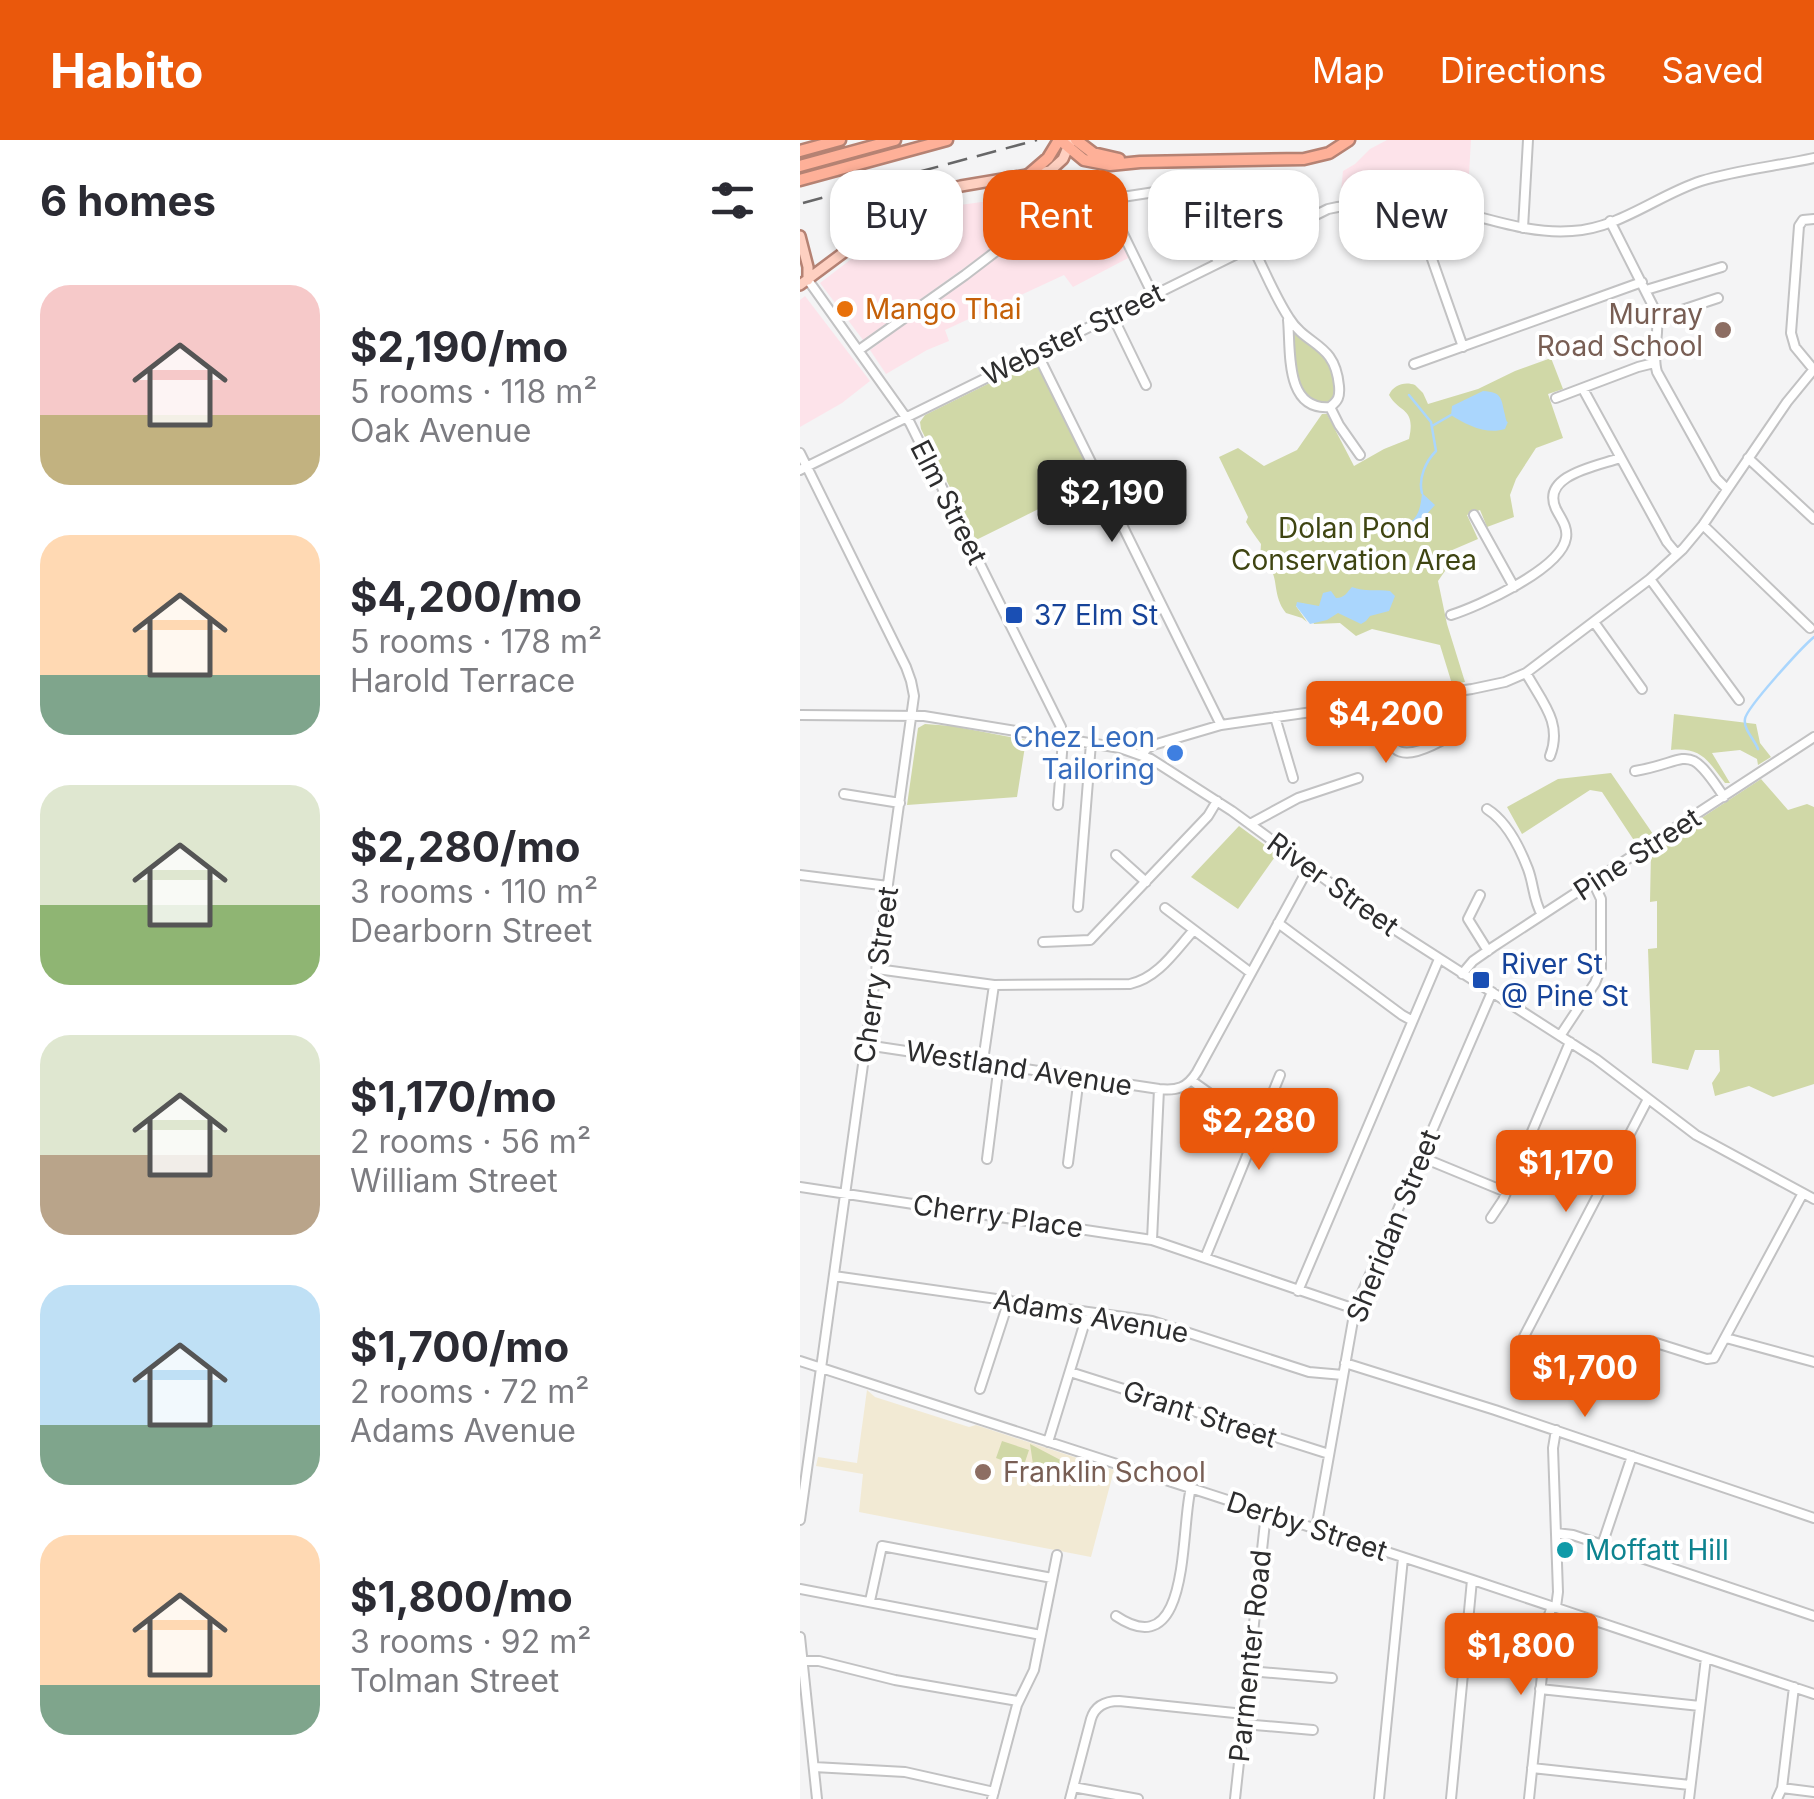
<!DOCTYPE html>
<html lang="en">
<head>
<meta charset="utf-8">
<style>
  body { margin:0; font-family:Inter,sans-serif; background:#f7f7f7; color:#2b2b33; height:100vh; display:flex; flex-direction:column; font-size:38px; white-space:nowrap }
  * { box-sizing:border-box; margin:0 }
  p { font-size:32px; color:#7c7c81 }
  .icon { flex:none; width:55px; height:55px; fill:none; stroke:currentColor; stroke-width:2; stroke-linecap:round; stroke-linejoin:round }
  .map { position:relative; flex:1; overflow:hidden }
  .drawer { display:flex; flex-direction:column; background:#fff; width:800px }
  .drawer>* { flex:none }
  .top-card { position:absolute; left:30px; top:30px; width:832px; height:90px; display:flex; gap:20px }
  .price { position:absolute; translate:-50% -85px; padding:0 22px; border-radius:10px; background:#ea580c; color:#fff; font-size:32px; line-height:65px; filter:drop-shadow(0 2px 5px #0008) }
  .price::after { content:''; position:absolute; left:50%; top:60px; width:30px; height:22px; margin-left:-15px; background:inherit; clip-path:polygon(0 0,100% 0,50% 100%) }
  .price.on { background:#222; color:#fff }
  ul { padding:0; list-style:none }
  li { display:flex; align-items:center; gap:30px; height:250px; padding:0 40px }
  li span { display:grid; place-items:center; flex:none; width:280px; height:200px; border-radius:30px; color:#555 }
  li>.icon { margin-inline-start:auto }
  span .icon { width:120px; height:120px; fill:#fffc; stroke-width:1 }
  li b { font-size:42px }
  h2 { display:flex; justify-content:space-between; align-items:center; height:120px; padding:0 40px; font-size:42px }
  .pill { padding:0 35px; border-radius:30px; background:#fff; box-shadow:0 2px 8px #0004; font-size:35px; line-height:90px }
  .pill.on { background:#ea580c; color:#fff }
  header { display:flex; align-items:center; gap:60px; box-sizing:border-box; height:140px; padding:0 50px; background:#ea580c; color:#fff }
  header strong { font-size:48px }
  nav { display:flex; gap:55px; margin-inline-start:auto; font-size:35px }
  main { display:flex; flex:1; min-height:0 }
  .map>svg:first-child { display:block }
</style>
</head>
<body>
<header>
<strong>Habito</strong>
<nav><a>Map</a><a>Directions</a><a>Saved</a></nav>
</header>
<main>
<section class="drawer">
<h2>6 homes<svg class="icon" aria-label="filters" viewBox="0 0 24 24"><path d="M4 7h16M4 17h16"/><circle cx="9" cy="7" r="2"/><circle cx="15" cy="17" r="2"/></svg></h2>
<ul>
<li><span style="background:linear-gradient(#f6c9c9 65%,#c2b280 0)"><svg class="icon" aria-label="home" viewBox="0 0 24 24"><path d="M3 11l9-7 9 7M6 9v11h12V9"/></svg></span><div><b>$2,190/mo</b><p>5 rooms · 118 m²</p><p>Oak Avenue</p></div></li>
<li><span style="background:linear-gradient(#ffd9b3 70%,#7fa58c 0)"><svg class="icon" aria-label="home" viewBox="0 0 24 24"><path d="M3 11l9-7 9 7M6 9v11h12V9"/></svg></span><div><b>$4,200/mo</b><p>5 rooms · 178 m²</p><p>Harold Terrace</p></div></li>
<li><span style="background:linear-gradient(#dfe7d0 60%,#8fb573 0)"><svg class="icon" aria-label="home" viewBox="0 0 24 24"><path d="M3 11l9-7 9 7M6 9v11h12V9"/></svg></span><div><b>$2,280/mo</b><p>3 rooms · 110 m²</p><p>Dearborn Street</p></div></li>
<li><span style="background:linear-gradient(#dfe7d0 60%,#b9a48a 0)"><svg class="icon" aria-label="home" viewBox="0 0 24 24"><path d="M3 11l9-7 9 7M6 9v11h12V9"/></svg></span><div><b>$1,170/mo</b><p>2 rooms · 56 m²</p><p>William Street</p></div></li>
<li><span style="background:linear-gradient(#bfe0f5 70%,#7fa58c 0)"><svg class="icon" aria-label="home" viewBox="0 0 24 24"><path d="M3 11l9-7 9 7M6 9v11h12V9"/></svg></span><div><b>$1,700/mo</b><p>2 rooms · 72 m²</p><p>Adams Avenue</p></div></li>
<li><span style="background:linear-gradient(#ffd9b3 75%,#7fa58c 0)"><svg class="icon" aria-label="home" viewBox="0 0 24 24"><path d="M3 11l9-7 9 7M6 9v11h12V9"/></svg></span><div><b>$1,800/mo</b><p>3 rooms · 92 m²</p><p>Tolman Street</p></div></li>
</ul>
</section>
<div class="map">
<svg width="1014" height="1659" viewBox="0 0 1014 1659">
  <rect width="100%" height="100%" fill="#f4f4f5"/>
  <path fill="#fde3ea" d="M587,0H671L667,68L623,61H540L543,31L555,24L570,9Z
    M146,58L160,65L189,61L230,62L240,74L63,200L20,143L114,71Z
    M305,65L332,116L273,147L264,135L145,190L149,201L127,210L86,234L70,210L242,82L261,73Z
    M5,156L70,241L42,263L0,287V160Z"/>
  <path fill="#f2ead4" d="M67,1250L75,1257L169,1287L176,1285L314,1330L291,1417L59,1372L63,1334L16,1326L18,1317L57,1323Z"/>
  <path fill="#d0d8a7" d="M493,188C519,211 531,215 536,251L530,263C491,264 495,216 493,188Z
    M751,218L763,249L748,254L763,298L736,308L716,339L710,355L714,377L687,387L680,370L667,375L678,399L643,414L645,431L638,441L647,484L665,542L652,544L640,505L572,489L556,496L540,483L514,484L503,463L496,466L507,482L502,478L486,473C469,451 483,432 460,420L461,404C455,396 451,390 446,382L448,377L419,317L438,308L464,326L497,310L522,274H527L554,326L584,309L609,299C616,267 600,274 589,255C593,245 605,241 615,245L623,253L628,264L678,249L715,231Z
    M230,223L237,225L295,341L176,400L121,289L120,282L125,275Z
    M874,574L956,584L960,603L971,617L958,625L957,619L940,610L912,613L930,643H925C908,621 902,607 871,610Z
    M125,584L152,586L226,600L217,657L107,665L118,588Z
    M811,633L853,694L837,705L802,652L790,650L722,694L707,667L758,639Z
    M961,639L988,670L1007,664L1014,667V944L973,957L949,946L915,956L912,943L920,931L919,910H895L888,930L852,923L848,809L857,808V761L850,762L851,711Z
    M439,686L477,714L438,769L391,737Z
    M202,1301L229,1310L223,1328L196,1318Z
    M230,1304L270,1325L262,1338L244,1329L242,1334L234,1331Z"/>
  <path fill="#aad6fd" d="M683,251C703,252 701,259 705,275C707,288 710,276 705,289C687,295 666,285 651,275L652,266Z
    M622,353L635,365L626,375L621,387C610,395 590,401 581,387L584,384C612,389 620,379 622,353Z
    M552,447C564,452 577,449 590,451L595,456L589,471L570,476L566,481L561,484L538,473L527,480L510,484L496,466L497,462L519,466L523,453L531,451L536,458C545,458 547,452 552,447Z"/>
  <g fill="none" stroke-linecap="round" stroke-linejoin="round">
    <path stroke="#aad6fd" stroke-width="2.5" d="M609,255L631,282L636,311C626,321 618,338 622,353
      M632,286L651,275
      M958,609C955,600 943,589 945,579C946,568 1003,506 1014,497"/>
    <defs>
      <path id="minor" d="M306,59L353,155
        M616,68L620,85L663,207
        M1014,79L1003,80L999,86L991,193L995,207L1014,230
        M810,81L856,172C861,193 851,212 857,232L916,338L927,349
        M723,88L728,0
        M452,106C464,129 474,155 489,178C507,207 535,202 539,246C540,257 538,261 530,267
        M8,140L110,283L261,587L263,600L258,665
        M846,150L922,127
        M312,175L346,245
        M858,178L918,158
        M488,180C491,210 484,271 530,267
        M59,210L165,135L245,74L270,65L381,48L418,122
        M237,213L421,585
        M614,224L842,142
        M783,249L867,402L877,414
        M756,258L838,227L854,223
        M530,267L539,285L560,315
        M0,313L106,527L111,541L114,556L0,1380
        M948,318L1014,379
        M0,330L528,69C560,61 627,65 659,72C697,81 732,94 772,91C818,89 858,55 901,41C937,30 977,26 1014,18
        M674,375L714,447
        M903,385L1010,488
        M850,439L939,560
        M651,475C679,466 761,429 766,398C768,387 761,379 756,369C740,335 798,326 820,318
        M794,482L842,549
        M726,533C742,562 763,583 750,616
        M580,562C587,608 592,627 641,601
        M0,575L124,576L320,608L351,619L432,671L589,786L796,919L896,995L1014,1059
        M475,577L493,638
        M343,615L346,609L353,605L421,585L672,549L705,542L726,533L850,439L883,409L903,385L987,262L1014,229
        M835,631C890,622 886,599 924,657
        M44,654L100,663
        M687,669C706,681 720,708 728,729C734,745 733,760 742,775
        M450,684L498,658L558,638
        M316,715L346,742
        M0,735L88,746
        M680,755L668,779L688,811
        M278,767L291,603
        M365,768L451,833
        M478,783L602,875L611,880
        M243,802L290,800L408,676L417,661
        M77,829L194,845L330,844C358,838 375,811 393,791
        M662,834L673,821L693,807L1014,597
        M760,896L795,843L801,828V759L793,742
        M66,905L359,949C377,951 387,948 397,932L509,727
        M183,921L194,845
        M392,941L457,987
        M621,1017L706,1052
        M187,1019L199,924
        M268,1023L279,937
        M0,1047L352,1100L555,1169
        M691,1078L703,1060L770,902
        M352,1100L359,949
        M405,1118L480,935
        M34,1136L352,1181L509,1232L543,1235
        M498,1151L639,819
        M926,1198L1014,1222
        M829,1203L853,1202L907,1219L914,1218L1003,1053
        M717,1210L848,959
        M0,1221L670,1439L1014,1554
        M545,1223L695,1270L1014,1378
        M270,1232L529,1314
        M180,1249L209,1160
        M248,1302L288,1172
        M516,1389L555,1169L692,852
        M756,1393L773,1395L1014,1476
        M802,1405L832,1316
        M0,1449L241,1495
        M70,1461L82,1406L252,1438
        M756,1467L758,1452L753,1308L756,1290
        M316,1476C392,1527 380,1386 391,1348
        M0,1497L17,1659
        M2,1521H19L95,1540L218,1561
        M449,1531L532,1538
        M740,1549L900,1566
        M443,1584L513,1590
        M14,1627L105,1632L194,1652
        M732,1628L890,1645
        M273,1647L338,1659
        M982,1648L1014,1652
        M192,1659L217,1565L234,1530L257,1415
        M270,1659L291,1579C295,1566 305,1561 319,1561L444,1574
        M435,1659L466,1373
        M579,1659L603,1418
        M651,1659L672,1440
        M729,1659L748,1478L752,1466
        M889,1659L906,1518
        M977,1659L982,1648L994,1547"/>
      <path id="major" d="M0,96L8,127V140
        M0,145L110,63L135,52L161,46L250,31L263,19L271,0"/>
      <path id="highway" d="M260,0L284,20L310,25L340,22L504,19L529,13L549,0
        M276,0L293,13L319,19
        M0,11L40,0
        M0,26L95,0
        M226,37L248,18L259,0
        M0,40L147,0"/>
    </defs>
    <use href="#minor" stroke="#c2c2c3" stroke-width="12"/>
    <use href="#major" stroke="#b58273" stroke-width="14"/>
    <use href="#highway" stroke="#b58273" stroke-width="15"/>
    <use href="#minor" stroke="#fff" stroke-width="8"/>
    <use href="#major" stroke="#fed0c1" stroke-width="9"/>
    <use href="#highway" stroke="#feb098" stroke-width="10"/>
    <path stroke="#676768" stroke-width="2.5" stroke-dasharray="20 10" stroke-linecap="butt" d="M3,63L237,0"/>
  </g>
  <circle fill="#e8710a" stroke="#fff" stroke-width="4" cx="45" cy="169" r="10"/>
  <g fill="#8d6e63" stroke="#fff" stroke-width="4">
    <circle cx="923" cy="190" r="10"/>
    <circle cx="183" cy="1332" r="10"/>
  </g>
  <g fill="#1a4fb4" stroke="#fff" stroke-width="4">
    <rect x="204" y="465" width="20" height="20" rx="5"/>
    <rect x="671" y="830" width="20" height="20" rx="5"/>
  </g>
  <circle fill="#3f7fe0" stroke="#fff" stroke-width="4" cx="375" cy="613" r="10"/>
  <circle fill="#0f9aa8" stroke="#fff" stroke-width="4" cx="765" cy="1410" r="10"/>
  <g text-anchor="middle" stroke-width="8" stroke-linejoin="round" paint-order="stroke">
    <g font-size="28" fill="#c56008" stroke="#fff" text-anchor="start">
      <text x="65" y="179">Mango Thai</text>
    </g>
    <g font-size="28" fill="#785e54" stroke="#fff" text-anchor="end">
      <text x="903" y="184">Murray<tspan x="903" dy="32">Road School</tspan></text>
      <text x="203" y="1342" text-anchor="start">Franklin School</text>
    </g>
    <g font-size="28" fill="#2d2d2e" stroke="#fff">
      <text transform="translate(273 194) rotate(-26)" y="10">Webster Street</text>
      <text transform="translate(149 362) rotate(63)" y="10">Elm Street</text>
      <text transform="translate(837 714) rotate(-33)" y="10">Pine Street</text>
      <text transform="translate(533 744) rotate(36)" y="10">River Street</text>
      <text transform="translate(76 835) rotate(-82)" y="10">Cherry Street</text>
      <text transform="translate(219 928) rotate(9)" y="10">Westland Avenue</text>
      <text transform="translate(198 1076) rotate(8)" y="10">Cherry Place</text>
      <text transform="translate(593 1086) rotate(-68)" y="10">Sheridan Street</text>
      <text transform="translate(291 1176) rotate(10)" y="10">Adams Avenue</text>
      <text transform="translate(400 1274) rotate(18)" y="10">Grant Street</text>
      <text transform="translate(507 1386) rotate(18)" y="10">Derby Street</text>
      <text transform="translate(450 1516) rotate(-84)" y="10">Parmenter Road</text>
    </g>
    <g font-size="28" fill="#3f4512" stroke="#fff">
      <text x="554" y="398">Dolan Pond<tspan x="554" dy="32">Conservation Area</tspan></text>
    </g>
    <g font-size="28" fill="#164399" stroke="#fff" text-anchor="start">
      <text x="234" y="485">37 Elm St</text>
      <text x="701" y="834">River St<tspan x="701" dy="32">@ Pine St</tspan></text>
    </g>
    <g font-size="28" fill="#366cbe" stroke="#fff" text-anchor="end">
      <text x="355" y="607">Chez Leon<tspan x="355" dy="32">Tailoring</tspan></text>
    </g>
    <g font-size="28" fill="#0d838f" stroke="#fff" text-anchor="start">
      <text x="785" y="1420">Moffatt Hill</text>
    </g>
  </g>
</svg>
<b class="price on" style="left:312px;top:405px">$2,190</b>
<b class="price" style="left:586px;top:626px">$4,200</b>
<b class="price" style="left:459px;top:1033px">$2,280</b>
<b class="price" style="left:766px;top:1075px">$1,170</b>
<b class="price" style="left:785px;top:1280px">$1,700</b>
<b class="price" style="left:721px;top:1558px">$1,800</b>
<div class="top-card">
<a class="pill">Buy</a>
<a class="pill on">Rent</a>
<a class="pill">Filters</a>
<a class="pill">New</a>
</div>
</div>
</main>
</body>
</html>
